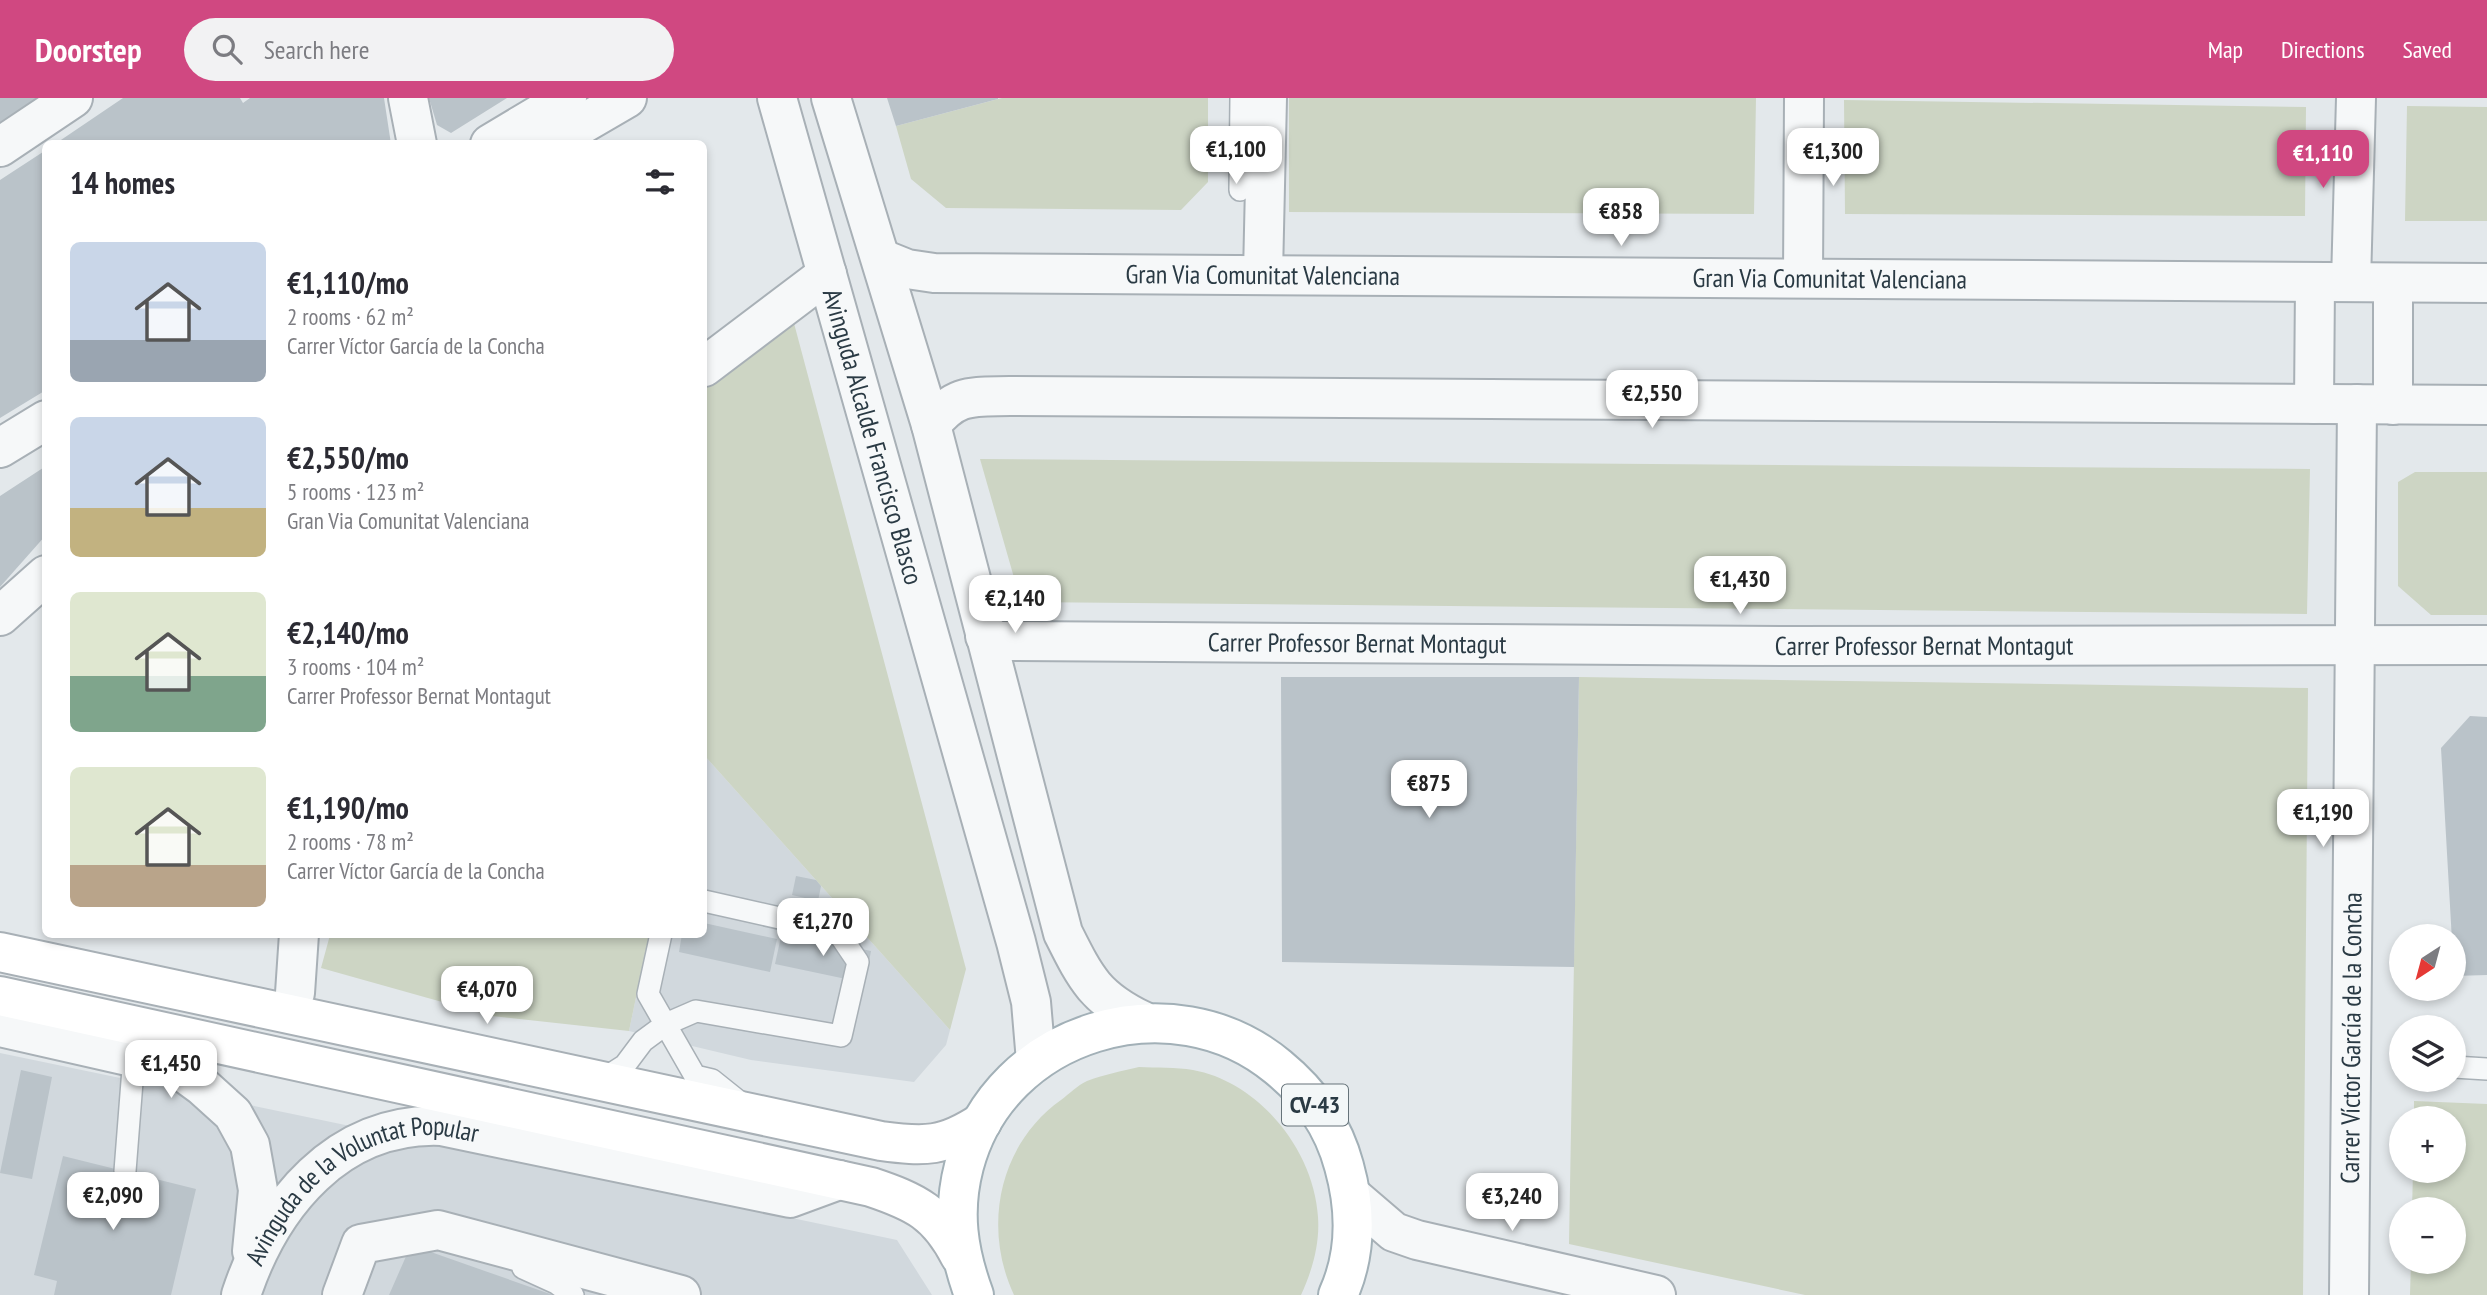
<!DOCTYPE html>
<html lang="en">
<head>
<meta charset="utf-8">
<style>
  body { margin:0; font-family:"PT Sans Narrow",sans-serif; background:#f2f2f3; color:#2b2b33; height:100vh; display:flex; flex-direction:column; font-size:26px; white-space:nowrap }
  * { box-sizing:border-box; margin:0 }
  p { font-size:23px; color:#7c7c81 }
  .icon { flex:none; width:38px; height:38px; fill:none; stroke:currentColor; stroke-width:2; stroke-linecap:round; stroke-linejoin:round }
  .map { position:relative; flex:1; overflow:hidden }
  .side { position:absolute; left:42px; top:42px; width:665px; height:798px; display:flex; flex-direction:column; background:#fff; border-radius:10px; box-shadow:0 4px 10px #0003 }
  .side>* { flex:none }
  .needle { width:46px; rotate:216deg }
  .controls { position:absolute; left:2389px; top:826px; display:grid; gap:14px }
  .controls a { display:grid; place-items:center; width:77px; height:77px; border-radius:50%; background:#fff; box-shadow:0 4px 10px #0003; font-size:35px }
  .price { position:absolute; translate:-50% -60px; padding:0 16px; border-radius:14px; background:#fff; color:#222; font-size:23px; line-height:46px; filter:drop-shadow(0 2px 4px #0008) }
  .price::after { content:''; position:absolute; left:50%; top:42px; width:21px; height:16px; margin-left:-10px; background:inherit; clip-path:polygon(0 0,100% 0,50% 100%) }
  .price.selected { background:#d04881; color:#fff }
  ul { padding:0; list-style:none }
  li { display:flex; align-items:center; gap:21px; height:175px; padding:0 28px }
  li span { display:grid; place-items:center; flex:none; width:196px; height:140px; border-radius:10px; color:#555 }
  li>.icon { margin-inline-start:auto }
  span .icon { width:84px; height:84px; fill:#fffc; stroke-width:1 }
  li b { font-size:30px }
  h2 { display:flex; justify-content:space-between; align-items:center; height:84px; padding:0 28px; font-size:30px }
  header { display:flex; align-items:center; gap:42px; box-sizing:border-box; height:98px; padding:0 35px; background:#d04881; color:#fff }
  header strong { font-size:33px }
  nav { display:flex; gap:38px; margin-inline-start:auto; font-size:24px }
  .search { width:490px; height:63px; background:#f2f2f3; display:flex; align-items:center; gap:18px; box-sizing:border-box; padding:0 24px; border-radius:38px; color:#7c7c81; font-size:26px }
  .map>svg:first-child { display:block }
</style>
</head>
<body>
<header>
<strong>Doorstep</strong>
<div class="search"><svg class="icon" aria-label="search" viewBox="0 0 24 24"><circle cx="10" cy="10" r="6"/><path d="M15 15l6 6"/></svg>Search here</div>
<nav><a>Map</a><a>Directions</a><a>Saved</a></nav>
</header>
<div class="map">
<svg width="2487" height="1197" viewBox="0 0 2487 1197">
  <rect width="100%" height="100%" fill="#e3e8eb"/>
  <path fill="#d1d8dd" d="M704,657L950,932L946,947L914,984L751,962L629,933L649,837L704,836Z
    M0,955L897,1142L932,1197H0Z"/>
  <path fill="#cdd5c4" d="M1002,0H1208V84L1181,112L946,110L911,81L896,28Z
    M1289,0H1756L1754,116L1289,114Z
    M1844,2L2306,9L2305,118L1845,116Z
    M2407,8L2487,9V123H2405Z
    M791,214L966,871L950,932L704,657V276Z
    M980,361L2310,371L2307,516L1021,504Z
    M2415,374H2487V517H2431L2398,488V384Z
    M1579,579L2308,590L2303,1197H1805L1569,1146Z
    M330,837V836L649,837L629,933L492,918L321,870Z
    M1139,969C1156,970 1176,969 1193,972C1259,984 1314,1052 1318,1119C1320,1146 1312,1173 1301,1197H1014C982,1129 999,1046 1061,1002C1069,996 1078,987 1087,983C1103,977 1122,973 1139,969Z
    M2414,1003L2487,1006V1197H2410L2411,1164H2454V1111H2412L2413,1073H2454V1020H2414Z"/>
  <path fill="#bac3c9" d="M0,0H50L0,34Z
    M123,0H240L243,5L250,0H384L391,46H55Z
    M429,0H507L451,35L437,27Z
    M887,0H998V1L896,28Z
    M46,52V292L0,320V82Z
    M46,368V437L0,489V398Z
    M1281,579H1579L1574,869L1282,864Z
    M2470,618L2487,619V877L2454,878L2441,650Z
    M796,778L816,782L821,788L818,803L792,797Z
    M704,825L777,841L770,874L679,854L682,836H704Z
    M782,834L871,853L865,885L775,866Z
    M21,972L52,979L32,1081L0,1075Z
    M63,1058L196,1091L171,1197H54L57,1183L34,1177Z
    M411,1147L553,1197H389Z"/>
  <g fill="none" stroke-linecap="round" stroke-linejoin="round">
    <defs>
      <path id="lane" d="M1240,92L1241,0
        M661,836L648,896L695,978L712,982L742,1006
        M2454,969L2487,971
        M600,983L625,967L643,943L666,926L696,913L841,938L858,864L837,833L704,803
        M125,1073L134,958
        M523,1170L556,1185L573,1197"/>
      <g id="street">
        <path d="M408,0L417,46"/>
        <path id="s1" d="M777,0L1016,844L1031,904L1036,963"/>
        <path d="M831,0L931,327L1063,835C1086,881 1095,900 1143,923"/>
        <path d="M490,46L567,0"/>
        <path d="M548,46L627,0"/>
        <path d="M0,49L73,0"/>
        <path id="s2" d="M882,161L907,171L934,175L2487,185"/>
        <path d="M1263,176L1267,0"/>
        <path d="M1803,180L1804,0"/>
        <path d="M2351,184L2356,0"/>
        <path d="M2393,185V307"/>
        <path d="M704,269L827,176"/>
        <path d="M2314,306L2315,185"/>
        <path d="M931,327C956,295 972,299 1010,298L2487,307"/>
        <path d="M0,350L46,322"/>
        <path d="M0,518L46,477"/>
        <path id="s3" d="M985,538L1000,543L1789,548L2487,547"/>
        <path d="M295,895L299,836"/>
        <path d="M0,929L176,969L202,988L233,1016L250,1047L258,1092L252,1153"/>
        <path d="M1352,1098L1394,1134L1417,1142L1656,1197"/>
        <path id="s4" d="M241,1197C271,1106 338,1024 441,1028L790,1100L839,1082"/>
        <path d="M342,1197L361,1146L438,1132L681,1197"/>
        <path id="s5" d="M2349,1197L2357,306"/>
      </g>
      <path id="secondary" d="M0,854L881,1043C925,1049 944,1049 982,1024
        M0,898L871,1089C916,1104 938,1115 960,1158"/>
      <path id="primary" d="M974,1197C958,1153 952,1114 964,1068C1000,932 1172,881 1278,969C1311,996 1333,1027 1344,1068C1356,1111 1357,1155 1338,1197"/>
    </defs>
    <use href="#lane" stroke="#a8b0b6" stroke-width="24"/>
    <use href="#street" stroke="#a8b0b6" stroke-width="42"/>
    <use href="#secondary" stroke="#a8b0b6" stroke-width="42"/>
    <use href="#primary" stroke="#a2b0b7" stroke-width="42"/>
    <use href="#lane" stroke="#f6f8f9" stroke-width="21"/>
    <use href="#street" stroke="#f6f8f9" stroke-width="38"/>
    <use href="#secondary" stroke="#fff" stroke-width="38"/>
    <use href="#primary" stroke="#fff" stroke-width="38"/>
  </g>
  <g text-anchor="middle" stroke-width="7" stroke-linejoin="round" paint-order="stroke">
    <rect fill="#f3f7f8" stroke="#66737a" stroke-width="2" x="1282" y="986.5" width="66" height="41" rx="5"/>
    <g font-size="24" font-weight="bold" fill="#2a3a44">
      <text x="1315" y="1015">CV-43</text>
    </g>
    <g font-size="26" fill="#2a3a44" stroke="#f3f7f8">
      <text dy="9" stroke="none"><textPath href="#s2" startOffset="383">Gran Via Comunitat Valenciana</textPath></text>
      <text dy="9" stroke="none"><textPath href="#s2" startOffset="950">Gran Via Comunitat Valenciana</textPath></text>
      <text dy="9" stroke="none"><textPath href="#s1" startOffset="352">Avinguda Alcalde Francisco Blasco</textPath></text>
      <text dy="9" stroke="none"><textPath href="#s3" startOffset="373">Carrer Professor Bernat Montagut</textPath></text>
      <text dy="9" stroke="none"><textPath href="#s3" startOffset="940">Carrer Professor Bernat Montagut</textPath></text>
      <text dy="9" stroke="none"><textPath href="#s5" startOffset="257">Carrer Víctor García de la Concha</textPath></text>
      <text dy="9" stroke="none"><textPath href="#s4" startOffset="177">Avinguda de la Voluntat Popular</textPath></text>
    </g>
  </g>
</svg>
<div class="controls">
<a><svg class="needle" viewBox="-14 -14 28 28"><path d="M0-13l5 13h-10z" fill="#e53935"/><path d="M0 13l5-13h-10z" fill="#7c7c81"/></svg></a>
<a><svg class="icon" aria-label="layers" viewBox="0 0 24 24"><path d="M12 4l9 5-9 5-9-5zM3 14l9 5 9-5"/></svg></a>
<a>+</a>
<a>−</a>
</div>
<b class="price" style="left:1236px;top:88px">€1,100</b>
<b class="price" style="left:1833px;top:90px">€1,300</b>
<b class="price selected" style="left:2323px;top:92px">€1,110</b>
<b class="price" style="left:1621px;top:150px">€858</b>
<b class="price" style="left:1652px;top:332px">€2,550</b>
<b class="price" style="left:1740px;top:518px">€1,430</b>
<b class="price" style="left:1015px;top:537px">€2,140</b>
<b class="price" style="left:1429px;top:722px">€875</b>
<b class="price" style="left:2323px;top:751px">€1,190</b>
<b class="price" style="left:823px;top:860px">€1,270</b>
<b class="price" style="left:487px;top:928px">€4,070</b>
<b class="price" style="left:171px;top:1002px">€1,450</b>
<b class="price" style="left:113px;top:1134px">€2,090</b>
<b class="price" style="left:1512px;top:1135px">€3,240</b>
<section class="side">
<h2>14 homes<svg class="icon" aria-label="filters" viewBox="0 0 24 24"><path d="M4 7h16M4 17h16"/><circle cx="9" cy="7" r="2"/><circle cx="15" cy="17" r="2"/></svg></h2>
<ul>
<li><span style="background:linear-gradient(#c9d6e8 70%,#9aa5b1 0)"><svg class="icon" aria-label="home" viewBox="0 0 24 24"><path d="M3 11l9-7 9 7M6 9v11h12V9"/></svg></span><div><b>€1,110/mo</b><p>2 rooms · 62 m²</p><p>Carrer Víctor García de la Concha</p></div></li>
<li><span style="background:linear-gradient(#c9d6e8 65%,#c2b280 0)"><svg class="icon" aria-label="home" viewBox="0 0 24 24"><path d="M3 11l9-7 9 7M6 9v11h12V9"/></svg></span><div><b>€2,550/mo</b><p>5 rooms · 123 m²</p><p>Gran Via Comunitat Valenciana</p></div></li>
<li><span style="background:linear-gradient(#dfe7d0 60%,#7fa58c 0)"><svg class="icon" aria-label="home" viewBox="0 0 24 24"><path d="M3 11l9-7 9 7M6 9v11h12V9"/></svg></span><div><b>€2,140/mo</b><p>3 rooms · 104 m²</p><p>Carrer Professor Bernat Montagut</p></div></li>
<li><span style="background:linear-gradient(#dfe7d0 70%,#b9a48a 0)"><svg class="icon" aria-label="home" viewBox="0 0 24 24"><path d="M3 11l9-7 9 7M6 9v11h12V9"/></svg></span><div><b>€1,190/mo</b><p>2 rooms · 78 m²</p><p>Carrer Víctor García de la Concha</p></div></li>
</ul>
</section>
</div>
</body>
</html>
